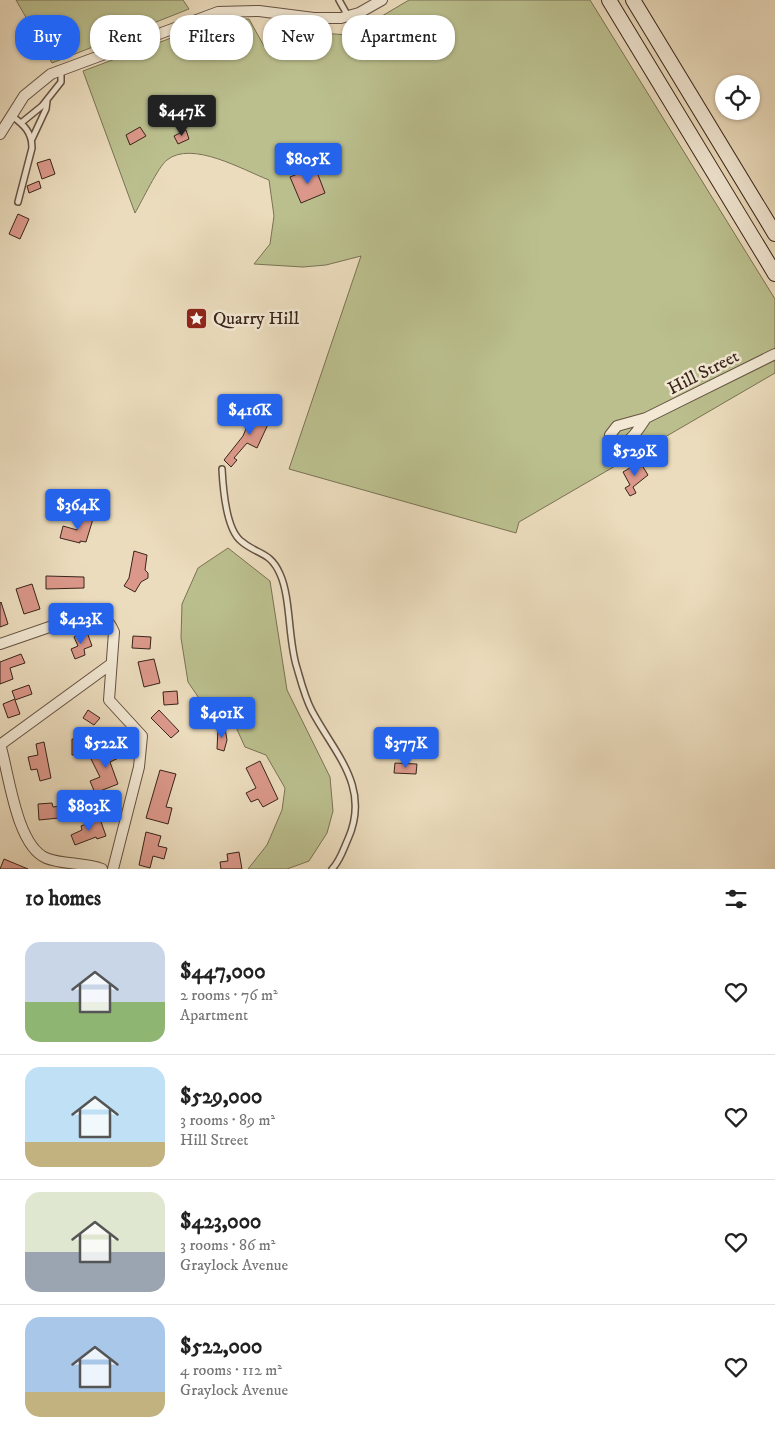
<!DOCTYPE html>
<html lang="en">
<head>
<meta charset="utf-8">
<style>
  body { margin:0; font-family:"IM FELL DW Pica",serif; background:#f6f6f6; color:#222; height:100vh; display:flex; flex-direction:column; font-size:19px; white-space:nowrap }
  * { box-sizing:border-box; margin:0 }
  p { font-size:16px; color:#767676 }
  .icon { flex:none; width:28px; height:28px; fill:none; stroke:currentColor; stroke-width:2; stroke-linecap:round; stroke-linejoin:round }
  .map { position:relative; height:869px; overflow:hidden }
  .details { display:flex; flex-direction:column; background:#fff; flex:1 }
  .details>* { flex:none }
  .top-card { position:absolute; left:15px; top:15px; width:500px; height:45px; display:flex; gap:10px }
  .tools { position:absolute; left:715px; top:75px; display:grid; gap:10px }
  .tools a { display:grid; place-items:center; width:45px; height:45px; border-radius:50%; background:#fff; box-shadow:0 1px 4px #0004; font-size:25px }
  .price { position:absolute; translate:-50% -42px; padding:0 11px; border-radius:5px; background:#2563eb; color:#fff; font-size:16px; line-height:32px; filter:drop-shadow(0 1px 2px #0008) }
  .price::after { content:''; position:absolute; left:50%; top:30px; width:15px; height:11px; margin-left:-8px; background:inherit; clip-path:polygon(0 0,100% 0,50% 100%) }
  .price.current { background:#222; color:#fff }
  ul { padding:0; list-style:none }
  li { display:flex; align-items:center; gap:15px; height:125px; padding:0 25px }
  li+li { border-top:1px solid #e0e0e0 }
  li span { display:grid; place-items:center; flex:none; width:140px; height:100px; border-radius:15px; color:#555 }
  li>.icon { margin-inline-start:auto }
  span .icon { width:60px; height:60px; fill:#fffc; stroke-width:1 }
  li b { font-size:21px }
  h2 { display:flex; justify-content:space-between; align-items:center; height:60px; padding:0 25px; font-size:21px }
  .chip { padding:0 18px; border-radius:20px; background:#fff; box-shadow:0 1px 4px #0004; font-size:18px; line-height:45px }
  .chip.current { background:#2563eb; color:#fff }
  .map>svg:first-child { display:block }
</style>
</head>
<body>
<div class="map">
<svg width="775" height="869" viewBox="0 0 775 869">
  <rect width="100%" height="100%" fill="#ebdcbd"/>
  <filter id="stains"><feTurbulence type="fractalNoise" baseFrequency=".004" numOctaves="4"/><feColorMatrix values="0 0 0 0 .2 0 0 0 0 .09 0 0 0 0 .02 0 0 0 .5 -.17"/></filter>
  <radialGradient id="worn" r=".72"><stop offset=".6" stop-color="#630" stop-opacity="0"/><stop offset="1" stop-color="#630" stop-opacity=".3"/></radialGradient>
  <path fill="#bbbf8e" stroke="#7a7254" d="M16,0H183L189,9L52,63Z
    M409,0H590L775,299V373L519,522L516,533L289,469L361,256L326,265L303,267L254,264L270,244L274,216L269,180C243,170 192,140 167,160C158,167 142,201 135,213L83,71L219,20L249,19L264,46L271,26L318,33L350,35Z
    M228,548L270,581L287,690L330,777L333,811L327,833L309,861L287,869H248L267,845L282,810L285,788L266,755L245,747L235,725L207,710L188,682L181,638L182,604L198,568Z"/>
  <path fill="#db988a" stroke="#39241a" d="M140,127L146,136L130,145L126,135Z
    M186,130L189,139L178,144L174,136Z
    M50,159L55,174L42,179L37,163Z
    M315,167L325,193L301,203L290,177Z
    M39,181L41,188L29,193L27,186Z
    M18,214L29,219L20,239L9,234Z
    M253,412L270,420L257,448L247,443L234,458L237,460L231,467L224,460L243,436Z
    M640,462L648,475L633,487L636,493L630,496L625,488L630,485L623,472Z
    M81,516L93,519L86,542L80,541V543L60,538L63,526L77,530Z
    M134,551L147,555L145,570L148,573V578L141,582L135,592L124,586L129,578Z
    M46,576L84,577V588L46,589Z
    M32,584L40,609L24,614L16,589Z
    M1,602L8,624L0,627V603Z
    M87,632L92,646L84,649L85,655L75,659L71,649L78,646L74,637Z
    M133,636L151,637L150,649L132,648Z
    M21,654L25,663L10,668L13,679L0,684V662Z
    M154,659L160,683L144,687L138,662Z
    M29,685L32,694L15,700L20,714L8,718L3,704L15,699L12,691Z
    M177,691L178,704L164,705L163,692Z
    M88,710L100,718L94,725L83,718Z
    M159,710L179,731L171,738L151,718Z
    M218,728H225L227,740L224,751L217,749Z
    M72,739L86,740L85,755H72Z
    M44,742L51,778L40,781L37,769L31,770L28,757L38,755L36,744Z
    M119,744L125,755L110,762L118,784L95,793L90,781L100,777L91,759Z
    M260,761L278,799L263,807L258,799L251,802L246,793L256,788L246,768Z
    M395,763L417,764L416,774L394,773Z
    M160,770L176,774L166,807L172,808L168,824L146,818Z
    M52,803L53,807L68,805L69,817L39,820L38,804Z
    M100,819L106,836L97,839L96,837L75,845L71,835L82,830L81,826Z
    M146,832L161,836L158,846L167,848L164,859L153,856L150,868L139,865Z
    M239,852L242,869H221L220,862L228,861L227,854Z
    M4,859L28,869H0Z"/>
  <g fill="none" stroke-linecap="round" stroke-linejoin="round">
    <defs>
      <path id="lane" d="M339,0L348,16
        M12,116C24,125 32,132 32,148L18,202
        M21,123L42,106L61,82V71
        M32,139L46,109L47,101
        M222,469C223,488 226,529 241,541C257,555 270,551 280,574C291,598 288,641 297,668C301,682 305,698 312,711C335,754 371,787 348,839C343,850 340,861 332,869"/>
      <path id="street" d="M0,134L24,96L51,74L218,12L259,11L314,18H341L359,13L382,0
        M646,418C638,430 628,448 611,446L610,435L617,426L646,418L775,354
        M0,644L87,614C101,615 108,618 114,632L109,700L142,736L139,767L113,869
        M0,744C9,773 16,845 46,858C63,865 84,862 102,869
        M0,745L111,664"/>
      <path id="secondary" d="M609,0L775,274
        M633,0L775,234"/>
    </defs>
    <use href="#lane" stroke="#665243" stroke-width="8"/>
    <use href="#street" stroke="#665243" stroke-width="12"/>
    <use href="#secondary" stroke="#39241a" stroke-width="16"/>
    <use href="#lane" stroke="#f2e8d4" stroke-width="5"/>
    <use href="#street" stroke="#f2e8d4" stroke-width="10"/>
    <use href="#secondary" stroke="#f2e8d4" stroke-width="14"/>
  </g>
  <defs>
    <symbol id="sight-square" viewBox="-11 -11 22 22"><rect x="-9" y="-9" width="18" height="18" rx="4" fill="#8f2418" stroke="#f2e8d4"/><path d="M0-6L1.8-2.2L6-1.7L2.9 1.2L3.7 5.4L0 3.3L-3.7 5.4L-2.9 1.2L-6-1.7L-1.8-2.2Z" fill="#fff"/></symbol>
  </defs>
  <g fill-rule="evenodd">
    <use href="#sight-square" x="184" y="306" width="25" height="25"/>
  </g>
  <g text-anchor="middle" stroke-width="5" stroke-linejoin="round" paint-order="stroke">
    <g font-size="18" fill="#39241a" stroke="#f2e8d4" text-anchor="start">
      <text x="213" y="324">Quarry Hill</text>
    </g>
    <g font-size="18" fill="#39241a" stroke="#f2e8d4">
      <text transform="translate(703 372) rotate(-27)" y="6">Hill Street</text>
    </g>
  </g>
  <rect width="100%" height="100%" filter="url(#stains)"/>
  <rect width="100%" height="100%" fill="url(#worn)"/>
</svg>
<div class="tools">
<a><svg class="icon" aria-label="locate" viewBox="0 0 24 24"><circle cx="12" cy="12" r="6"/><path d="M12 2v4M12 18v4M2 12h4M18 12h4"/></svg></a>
</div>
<b class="price current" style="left:182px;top:137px">$447K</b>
<b class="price" style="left:308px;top:185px">$805K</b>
<b class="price" style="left:250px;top:436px">$416K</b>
<b class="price" style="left:635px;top:477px">$529K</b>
<b class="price" style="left:78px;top:531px">$364K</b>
<b class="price" style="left:81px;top:645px">$423K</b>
<b class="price" style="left:222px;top:739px">$401K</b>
<b class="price" style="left:106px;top:769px">$522K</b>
<b class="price" style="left:406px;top:769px">$377K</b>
<b class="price" style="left:89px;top:832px">$803K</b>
<div class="top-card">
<a class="chip current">Buy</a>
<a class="chip">Rent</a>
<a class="chip">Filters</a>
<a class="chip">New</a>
<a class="chip">Apartment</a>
</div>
</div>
<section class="details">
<h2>10 homes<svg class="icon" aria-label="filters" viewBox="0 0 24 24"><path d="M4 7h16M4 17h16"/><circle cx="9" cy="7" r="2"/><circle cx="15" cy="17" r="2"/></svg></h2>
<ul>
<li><span style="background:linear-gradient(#c9d6e8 60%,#8fb573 0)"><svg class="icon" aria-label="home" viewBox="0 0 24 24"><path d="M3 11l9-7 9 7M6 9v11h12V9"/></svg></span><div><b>$447,000</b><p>2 rooms · 76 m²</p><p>Apartment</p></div><svg class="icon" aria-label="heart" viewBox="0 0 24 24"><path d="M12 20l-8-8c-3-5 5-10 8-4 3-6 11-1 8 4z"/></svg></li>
<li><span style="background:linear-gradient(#bfe0f5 75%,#c2b280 0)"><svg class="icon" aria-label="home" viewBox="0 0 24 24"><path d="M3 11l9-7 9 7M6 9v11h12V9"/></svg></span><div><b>$529,000</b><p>3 rooms · 89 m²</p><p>Hill Street</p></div><svg class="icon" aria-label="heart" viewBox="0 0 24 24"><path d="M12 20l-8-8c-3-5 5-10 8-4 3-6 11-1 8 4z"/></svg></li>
<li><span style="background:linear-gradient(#dfe7d0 60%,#9aa5b1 0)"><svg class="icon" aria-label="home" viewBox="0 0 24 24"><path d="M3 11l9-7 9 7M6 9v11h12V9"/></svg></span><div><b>$423,000</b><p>3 rooms · 86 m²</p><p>Graylock Avenue</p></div><svg class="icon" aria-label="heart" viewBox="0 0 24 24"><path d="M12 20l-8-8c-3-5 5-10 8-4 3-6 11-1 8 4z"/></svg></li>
<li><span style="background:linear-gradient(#a9c7e8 75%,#c2b280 0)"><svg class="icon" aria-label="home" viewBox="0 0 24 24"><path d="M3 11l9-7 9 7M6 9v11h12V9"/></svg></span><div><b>$522,000</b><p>4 rooms · 112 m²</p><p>Graylock Avenue</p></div><svg class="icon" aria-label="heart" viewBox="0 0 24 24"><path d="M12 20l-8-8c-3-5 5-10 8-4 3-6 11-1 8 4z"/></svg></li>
</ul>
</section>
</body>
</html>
